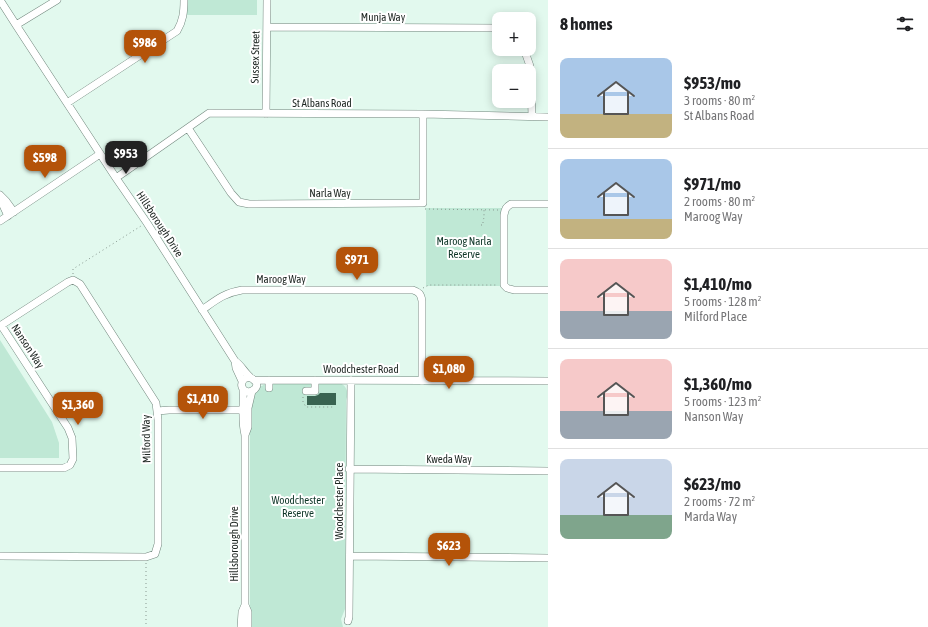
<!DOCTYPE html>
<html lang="en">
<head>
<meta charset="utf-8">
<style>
  body { margin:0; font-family:"Asap Condensed",sans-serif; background:#f2f2f2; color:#202124; height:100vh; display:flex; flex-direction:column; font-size:15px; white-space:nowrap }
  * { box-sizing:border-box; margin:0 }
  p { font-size:13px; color:#757577 }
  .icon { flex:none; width:22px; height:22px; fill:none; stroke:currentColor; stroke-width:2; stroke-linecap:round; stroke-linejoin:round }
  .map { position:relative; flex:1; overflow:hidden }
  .sheet { display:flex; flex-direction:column; background:#fff; width:380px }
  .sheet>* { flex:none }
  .tools { position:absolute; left:492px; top:12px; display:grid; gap:8px }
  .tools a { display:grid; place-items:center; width:44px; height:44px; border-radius:8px; background:#fff; box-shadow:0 2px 10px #0003; font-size:20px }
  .price { position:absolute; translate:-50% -34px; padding:0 9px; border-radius:8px; background:#b45309; color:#fff; font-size:13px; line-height:26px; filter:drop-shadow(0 1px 2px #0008) }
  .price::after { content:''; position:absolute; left:50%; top:24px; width:12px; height:9px; margin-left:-6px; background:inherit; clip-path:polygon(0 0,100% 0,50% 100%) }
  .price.active { background:#222; color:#fff }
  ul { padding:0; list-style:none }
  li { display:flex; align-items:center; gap:12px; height:100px; padding:0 12px }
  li+li { border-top:1px solid #e0e0e0 }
  li span { display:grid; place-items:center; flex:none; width:112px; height:80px; border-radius:8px; color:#555 }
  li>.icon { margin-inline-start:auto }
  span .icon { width:48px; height:48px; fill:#fffc; stroke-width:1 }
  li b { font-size:17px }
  h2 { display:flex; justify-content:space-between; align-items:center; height:48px; padding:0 12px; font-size:17px }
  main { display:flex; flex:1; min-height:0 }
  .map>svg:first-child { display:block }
</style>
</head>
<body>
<main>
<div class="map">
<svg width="548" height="627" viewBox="0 0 548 627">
  <rect width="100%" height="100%" fill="#e2f9ee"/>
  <path fill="#bfe8d5" d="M187,0H257V15H187Z
    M426,208H502V286H426Z
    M0,340L52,422L59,443V458H0Z
    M278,382L340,383C347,386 349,393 346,400L345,609L341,619L343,627H250V403C259,385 259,385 278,382Z"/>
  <path fill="#396351" d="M320,393H336V405H307V396H315L318,395Z"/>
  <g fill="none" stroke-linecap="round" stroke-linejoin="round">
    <defs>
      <path id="minor" d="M0,0L16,25L116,178L147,223L235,361L236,368L242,381
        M16,25L57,0
        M267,27L499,28
        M524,49L530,66L531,77L532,117
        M67,103L177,31C183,21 184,12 184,0
        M266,114L267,0
        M188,128L231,193L239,202L249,204L423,203V114
        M116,178L209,113L423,114L548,117
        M0,195L2,203L8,216
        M0,195L6,201L14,212
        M548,204H511C506,207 505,209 504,215V285L507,288L514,290H548
        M0,221L100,154
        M202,310C216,300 224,293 242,290H413C419,292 421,294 422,301V381
        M0,326L68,282L73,280L80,284L156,403L158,420V544L155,554L146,557L0,556
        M235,361C241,365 243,370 248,375C250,378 254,379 256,382C259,388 252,392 247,392C241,389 240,384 244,379L250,377
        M254,380L548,381
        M269,388V380
        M306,391H315V380
        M157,411L169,410H248
        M245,435L248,427V408L252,391
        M0,468H64L70,465L73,459L72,438L68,428L1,325
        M349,469L548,471
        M350,556L548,558
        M245,605L248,612V627
        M348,621L349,617L351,380
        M241,627L242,612L245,605V435C241,420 244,406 243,390"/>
    </defs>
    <use href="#minor" stroke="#71877d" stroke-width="8"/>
    <path stroke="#87978f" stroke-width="1" stroke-dasharray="1 3" stroke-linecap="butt" d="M425,209L498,210
      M481,225H483V220L484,218V210
      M73,274V269L141,226
      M423,288L429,285H497
      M303,397V402L306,407H335
      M146,563V627"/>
    <use href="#minor" stroke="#fff" stroke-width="7"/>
  </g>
  <g text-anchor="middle" stroke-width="4" stroke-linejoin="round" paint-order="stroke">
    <g font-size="11" fill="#1e2622" stroke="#fff">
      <text x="383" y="21">Munja Way</text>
      <text transform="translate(255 57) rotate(-89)" y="4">Sussex Street</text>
      <text x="322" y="107">St Albans Road</text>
      <text x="330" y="197">Narla Way</text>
      <text transform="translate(160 224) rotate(57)" y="4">Hillsborough Drive</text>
      <text x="281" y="283">Maroog Way</text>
      <text transform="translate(28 346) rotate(57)" y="4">Nanson Way</text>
      <text x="361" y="373">Woodchester Road</text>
      <text transform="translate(146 439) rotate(-91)" y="4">Milford Way</text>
      <text x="449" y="463">Kweda Way</text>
      <text transform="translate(339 501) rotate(-90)" y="4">Woodchester Place</text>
      <text transform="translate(234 544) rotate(-90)" y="4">Hillsborough Drive</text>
    </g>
    <g font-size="11" fill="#0f3628" stroke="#fff">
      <text x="464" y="245">Maroog Narla<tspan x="464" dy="13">Reserve</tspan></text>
      <text x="298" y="504">Woodchester<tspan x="298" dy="13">Reserve</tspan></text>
    </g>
  </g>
</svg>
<div class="tools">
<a>+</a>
<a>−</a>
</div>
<b class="price" style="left:145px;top:64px">$986</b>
<b class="price active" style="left:126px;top:175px">$953</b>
<b class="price" style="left:45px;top:179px">$598</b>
<b class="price" style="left:357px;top:281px">$971</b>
<b class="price" style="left:449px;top:390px">$1,080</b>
<b class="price" style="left:203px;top:420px">$1,410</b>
<b class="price" style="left:78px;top:426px">$1,360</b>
<b class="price" style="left:449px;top:567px">$623</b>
</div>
<section class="sheet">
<h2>8 homes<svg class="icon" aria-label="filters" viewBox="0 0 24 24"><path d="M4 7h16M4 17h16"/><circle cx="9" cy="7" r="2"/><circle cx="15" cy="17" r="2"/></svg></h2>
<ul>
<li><span style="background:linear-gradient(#a9c7e8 70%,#c2b280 0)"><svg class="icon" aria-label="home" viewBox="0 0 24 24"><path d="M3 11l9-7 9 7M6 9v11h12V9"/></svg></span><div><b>$953/mo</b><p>3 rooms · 80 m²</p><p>St Albans Road</p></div></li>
<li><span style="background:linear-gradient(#a9c7e8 75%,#c2b280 0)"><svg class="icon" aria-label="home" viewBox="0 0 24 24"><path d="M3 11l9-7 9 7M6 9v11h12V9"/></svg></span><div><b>$971/mo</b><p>2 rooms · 80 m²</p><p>Maroog Way</p></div></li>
<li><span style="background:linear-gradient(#f6c9c9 65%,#9aa5b1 0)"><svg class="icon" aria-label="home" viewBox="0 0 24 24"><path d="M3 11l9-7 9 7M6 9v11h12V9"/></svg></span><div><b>$1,410/mo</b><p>5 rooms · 128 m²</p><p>Milford Place</p></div></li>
<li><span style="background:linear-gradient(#f6c9c9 65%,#9aa5b1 0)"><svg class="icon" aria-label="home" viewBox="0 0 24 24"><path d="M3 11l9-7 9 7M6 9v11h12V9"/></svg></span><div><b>$1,360/mo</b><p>5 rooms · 123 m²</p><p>Nanson Way</p></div></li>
<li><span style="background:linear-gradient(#c9d6e8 70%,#7fa58c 0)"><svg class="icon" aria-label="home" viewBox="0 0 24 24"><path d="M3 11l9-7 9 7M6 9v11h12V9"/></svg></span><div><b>$623/mo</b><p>2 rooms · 72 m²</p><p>Marda Way</p></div></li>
</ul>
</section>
</main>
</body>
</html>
